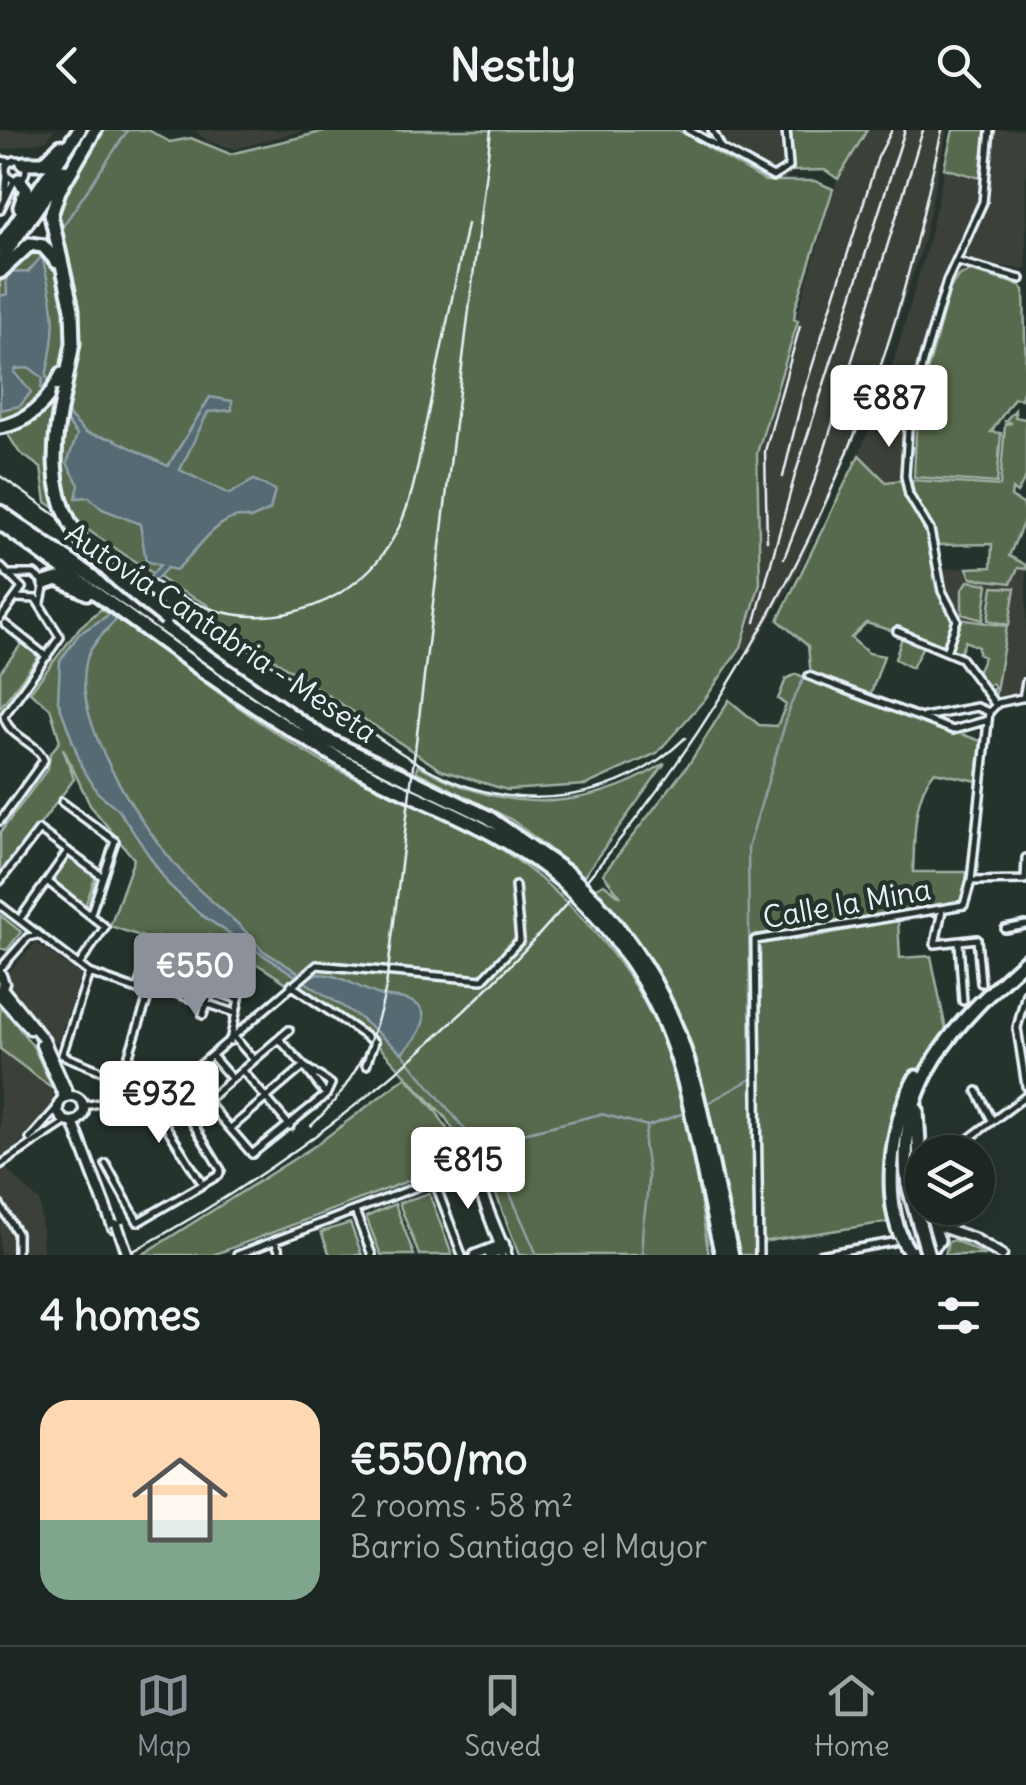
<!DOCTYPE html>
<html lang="en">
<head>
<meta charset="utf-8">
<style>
  body { margin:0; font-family:Delius,sans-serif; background:#29322f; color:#f1f3f6; height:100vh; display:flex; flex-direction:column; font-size:38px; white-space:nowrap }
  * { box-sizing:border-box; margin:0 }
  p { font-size:32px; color:#a0a5a5 }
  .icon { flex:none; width:55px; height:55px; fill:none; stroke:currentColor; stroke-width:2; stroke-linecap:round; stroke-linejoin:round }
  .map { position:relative; height:1125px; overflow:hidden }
  .panel { display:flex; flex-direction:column; background:#1c2622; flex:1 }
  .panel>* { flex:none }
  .controls { position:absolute; left:905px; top:1005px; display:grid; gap:20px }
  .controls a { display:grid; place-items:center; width:90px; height:90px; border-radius:50%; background:#1c2622; box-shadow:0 5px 25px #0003,0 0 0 2px #3a4340; font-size:50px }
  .price { position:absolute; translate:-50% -85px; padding:0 22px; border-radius:10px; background:#fff; color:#222; font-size:32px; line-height:65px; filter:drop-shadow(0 2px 5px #0008) }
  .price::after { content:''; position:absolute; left:50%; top:60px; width:30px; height:22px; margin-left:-15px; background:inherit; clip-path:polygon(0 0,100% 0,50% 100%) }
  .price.current { background:#8c9099; color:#fff }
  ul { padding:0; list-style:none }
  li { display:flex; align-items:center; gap:30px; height:250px; padding:0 40px }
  li span { display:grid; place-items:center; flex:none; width:280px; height:200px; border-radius:30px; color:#555 }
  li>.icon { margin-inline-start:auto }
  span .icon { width:120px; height:120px; fill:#fffc; stroke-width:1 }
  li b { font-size:42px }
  h2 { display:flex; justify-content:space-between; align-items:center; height:120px; padding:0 40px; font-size:42px }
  header { display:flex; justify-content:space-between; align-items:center; height:130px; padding:0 40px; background:#1c2622; font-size:45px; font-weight:700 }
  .tabs { display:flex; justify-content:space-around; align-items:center; height:140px; border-top:2px solid #3a4340; background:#1c2622; font-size:28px; color:#a0a5a5 }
  .tabs a { display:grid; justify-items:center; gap:5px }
  .tabs .current { color:#8c9099 }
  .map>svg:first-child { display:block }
</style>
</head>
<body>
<header><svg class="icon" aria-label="back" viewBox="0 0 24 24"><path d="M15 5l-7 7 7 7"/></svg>Nestly<svg class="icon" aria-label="search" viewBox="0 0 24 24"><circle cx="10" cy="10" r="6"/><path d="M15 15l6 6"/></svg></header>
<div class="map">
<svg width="1026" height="1125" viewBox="0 0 1026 1125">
  <rect width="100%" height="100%" fill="#26332d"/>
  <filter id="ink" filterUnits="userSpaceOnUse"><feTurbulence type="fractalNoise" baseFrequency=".01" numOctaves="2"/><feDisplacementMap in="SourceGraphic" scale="20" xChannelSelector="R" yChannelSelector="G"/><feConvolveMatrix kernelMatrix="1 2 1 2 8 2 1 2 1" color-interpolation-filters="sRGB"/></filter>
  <g filter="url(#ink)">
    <path fill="#3b4039" d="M0,0H54L47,10L9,19H0Z
      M195,0H303L236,19L208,12Z
      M678,0H791L794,41L782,53L765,51Z
      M867,0H947L923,113L871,274L800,438L751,522L741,517L751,493L757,323L836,53Z
      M953,0H1026V139L981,134L955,150L926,250L914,248L902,350L886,352L859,325L895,227L927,117Z
      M992,421L1010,423L1026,435V521L1020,563L995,567L989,561L995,558L993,553L986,557L1002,525L960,490L950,474L942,439L990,437Z
      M36,813L81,845L59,911L52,913L9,856L8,842Z
      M0,919L53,959L54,967L50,980L13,1021L0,1028Z
      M0,1033L40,1072L43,1125H0Z"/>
    <path fill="#596b4e" stroke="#a0aea3" stroke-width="2.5" d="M102,0H148L170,12L191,8L230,24L330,0H678L765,51H815L833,59L796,176L794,189L798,191L757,323L760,453L741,517L705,569L657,623L586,655L507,660L441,640L216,491L208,475L173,457L46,372L41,338L19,322L0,292V149L23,124H39L59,99L60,69Z
      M791,0H867L838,49L825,40L794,41Z
      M953,0H986L980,48L944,38Z
      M971,141L1020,155L1024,160L1026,250L1021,269L1014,268L991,302L1001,303L997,353L914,347L917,279L950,158L958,146Z
      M1015,280V287L1026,289V347L1017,363L1012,359L1011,367L1023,374L1026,386L1009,426L1026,435V439L1018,438L1011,453L971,448L967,438L991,437L992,414L938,415C932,392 912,372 912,350L1000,356L1005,294L1012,293L1005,291Z
      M859,325L886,352L902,350L927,400L942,465L955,490L944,516L866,493L851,508L868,523L884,526L870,566L811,546L808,516L778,490Z
      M968,451L988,454L983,490L962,484V460Z
      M993,457L1015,458L1009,495L988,490Z
      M101,479C177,528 247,589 326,634C366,656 411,668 451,689C556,744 645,838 678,953C693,1008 699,1068 709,1125H519L484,1032L468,1023L445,987L369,906L215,807L209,805L198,837L153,821L158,806L155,811L110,796L134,729L90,675L63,618L74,649L0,748V703L48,638L50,624L60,611L50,578L30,562L80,497Z
      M959,489L1007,496L995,567L989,561L995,558L992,553L986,557L977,543L984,527L978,524V517L965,511L960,524L950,518Z
      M903,504L925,512L912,538L895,529Z
      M23,512L40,525L0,578V542Z
      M796,544L981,611L977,651L934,642C912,669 915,708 913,742H968L961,773L797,803L754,805L756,1113L754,1125H736C702,970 702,887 592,760L604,754L621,767L603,744L691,631L729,570L759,595L777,596L786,575L778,569L786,549Z
      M665,633L584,746L512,690L416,641L418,635C500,683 584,684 665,633Z
      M68,727L96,746L85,776L51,750Z
      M0,785L21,802L7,820L0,818Z
      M898,790L900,828L931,826L946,900C891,974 884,999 895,1091L761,1112L757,812L806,808Z
      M0,874L33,916L53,959L0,919Z
      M406,947L436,981L466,1029L213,1125H142L316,1015Z
      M429,1063L452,1125H419L399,1073Z
      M395,1074L414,1125H381L366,1087Z
      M350,1093L362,1125H330L321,1102Z
      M954,1110L986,1125H945L948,1112Z"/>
    <path fill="#566a73" stroke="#90a0a8" stroke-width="2.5" d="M42,126C54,177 59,191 46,246L71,288L86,303L113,309L168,336L210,267L232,271V280L208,282L180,340L229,364L254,350L275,360L270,380L251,389C222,377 197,422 176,440L167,438C151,456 98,504 90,521C62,583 144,700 184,745C208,771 240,791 260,818C263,822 294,838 303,847C334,837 352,857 380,865C388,868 396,867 404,869C440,878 419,907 402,923L356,885L201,785L168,754L118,679L98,663L82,637L58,571L60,531L79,504L127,473L160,435L146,431L140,394L102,379L89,367L76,368L79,355L67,333L77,305L41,258L43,248L30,238L16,239L14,242L31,262L20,276L0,280V166L7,164L6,143L28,142Z"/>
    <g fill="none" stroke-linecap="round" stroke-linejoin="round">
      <path stroke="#90a0a8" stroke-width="2.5" d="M59,102L128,0
        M403,924L477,1014L494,1027L537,1125
        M704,975L751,949L748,718L791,574L804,548
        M478,1014L601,984L648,996L687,982
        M643,1125C639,1096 649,1073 648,1045C648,1026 640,1017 647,998"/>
      <defs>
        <path id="street" d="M688,0L773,47L789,37L786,0
          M712,0L721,17
          M0,30L12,32
          M6 40a10 10 0 1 1 20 0a10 10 0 1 1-20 0Z
          M5,68L7,44
          M0,80L14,51
          M958,132L1021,149
          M0,436L22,458L0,489
          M11,444H34L45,453L41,472
          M5,494L47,527
          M897,501L961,528L995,574
          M947,519L957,490L942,461L930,400L909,365L905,346L908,300L923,232L947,151L983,72L990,0
          M809,546L953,600L988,590
          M1023,568L1026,552
          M924,587L977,577L989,582
          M62,672L115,711L91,783
          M0,691L44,630C36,611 8,607 4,586L60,507L36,469L16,468
          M1025,750L1026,728
          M0,751L39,700L103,747
          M47,751L105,797L79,835
          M971,751L1025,750
          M0,775L89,843L149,864L163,859L235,883
          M942,780L935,814L977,809L981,853
          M22,786L68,721
          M1005,799L1026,795
          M959,812L963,871
          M202,826L220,832L203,885
          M0,839L28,807L37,805
          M89,843L62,925L156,963
          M194,854L238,869
          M291,855L374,912L366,935
          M137,860L153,813
          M1026,863L1017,898L1026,956
          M189,868L199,839L242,855L230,911
          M234,907L254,930
          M212,926L232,949
          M242,940L290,996
          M122,946L149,864
          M140,955L200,1050
          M977,961L992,990
          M207,972L252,1024L326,965L331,954L304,936L279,909
          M84,976L172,959L317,835L482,850L520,810L515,756
          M196,980L289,900
          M231,998L304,936L326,965
          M30,1009L58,977
          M951,1022L1026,966
          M106,1034L138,1092L219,1045L221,1040L172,959
          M0,1035L67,991
          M466,1040L472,1044L502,1125
          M434,1050L462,1125
          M0,1075L17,1103V1125
          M355,1081L372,1125
          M275,1111L281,1125
          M237,1125L472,1036L508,1125
          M759,1125L755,810L964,775L971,751L989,582L998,573L1026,567
          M819,1125L893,1112"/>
        <path id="secondary" d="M0,843L4,853L0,861
          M2,858L44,910L69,966
          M0,866L30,899
          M41,915L64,967
          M58 979a13 13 0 1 1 26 0a13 13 0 1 1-26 0Z
          M73,992L113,1097
          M935,1095L973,1108L1002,1125
          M475,1125L504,1114
          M490,1125L506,1119"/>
        <path id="highway" d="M23,33H44L61,16
          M19,50L26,59L20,77
          M0,116L79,0
          M0,131L63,40
          M0,142L30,114L43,116L57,132
          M64,261L73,213L72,179L51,85L59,61L95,0
          M0,297C30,292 49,271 62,244
          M0,382L322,607L488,687L569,744
          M0,393C107,470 217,557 331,624C408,670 493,691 563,752
          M45,453L58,449L87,463
          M596,771C703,892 695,980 732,1125
          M589,778C694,894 686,985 722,1125
          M917,980L922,1065
          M908,1055C894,954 956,892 1026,830
          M910,1122L927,1123L938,1110L926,1078
          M912,1125C878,1085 890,990 916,947"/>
      </defs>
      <use href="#street" stroke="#e8f1f8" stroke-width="12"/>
      <use href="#secondary" stroke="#e8f1f8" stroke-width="15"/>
      <use href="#highway" stroke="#e8f1f8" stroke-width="19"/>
      <use href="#street" stroke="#26332d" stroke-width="5"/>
      <use href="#secondary" stroke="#26332d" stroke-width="8"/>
      <use href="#highway" stroke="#26332d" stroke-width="11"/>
      <path stroke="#e8f1f8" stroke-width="2.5" d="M0,346C58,385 143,453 206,477C276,503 360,472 395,405C414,370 419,327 427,288C441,223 454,159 467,94
        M783,347L801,272L878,27L892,0
        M767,411L765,321L800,196
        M784,428L817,344L923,0
        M189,480C237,512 286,545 335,577C370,601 405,629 444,647C523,685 622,670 685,608
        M755,492L795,345L905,0
        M311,996C352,958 375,912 386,857L491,0
        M126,1125C472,941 734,628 871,263C903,177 922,89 942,0"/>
      <defs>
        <path id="secondary-bridge" d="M117,1095L128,1125"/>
        <path id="highway-bridge" d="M64,261C36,379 75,420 166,489
          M569,744L596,771
          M563,752L589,778
          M908,1055L928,1125"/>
      </defs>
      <use href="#secondary-bridge" stroke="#e8f1f8" stroke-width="15" stroke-linecap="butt"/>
      <use href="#highway-bridge" stroke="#e8f1f8" stroke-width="19" stroke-linecap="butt"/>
      <use href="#secondary-bridge" stroke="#26332d" stroke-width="8"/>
      <use href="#highway-bridge" stroke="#26332d" stroke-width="11"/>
    </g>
  </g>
  <g text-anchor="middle" stroke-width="9" stroke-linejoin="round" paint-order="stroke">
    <g font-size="30" fill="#e8f1f8" stroke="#26332d">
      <text transform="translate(221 503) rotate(34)" y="10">Autovía Cantabria - Meseta</text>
      <text transform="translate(847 774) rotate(-10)" y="10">Calle la Mina</text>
    </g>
  </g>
</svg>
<div class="controls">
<a><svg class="icon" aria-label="layers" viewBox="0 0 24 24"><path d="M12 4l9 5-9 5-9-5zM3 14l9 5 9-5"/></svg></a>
</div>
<b class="price" style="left:889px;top:320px">€887</b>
<b class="price current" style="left:195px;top:888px">€550</b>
<b class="price" style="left:159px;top:1016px">€932</b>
<b class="price" style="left:468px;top:1082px">€815</b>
</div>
<section class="panel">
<h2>4 homes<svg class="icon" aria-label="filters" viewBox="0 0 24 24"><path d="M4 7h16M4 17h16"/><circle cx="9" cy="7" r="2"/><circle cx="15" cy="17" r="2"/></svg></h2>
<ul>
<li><span style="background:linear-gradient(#ffd9b3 60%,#7fa58c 0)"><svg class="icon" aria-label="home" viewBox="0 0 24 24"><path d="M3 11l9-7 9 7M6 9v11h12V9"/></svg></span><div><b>€550/mo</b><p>2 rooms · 58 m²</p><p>Barrio Santiago el Mayor</p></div></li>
</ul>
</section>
<nav class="tabs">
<a class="current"><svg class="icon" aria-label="map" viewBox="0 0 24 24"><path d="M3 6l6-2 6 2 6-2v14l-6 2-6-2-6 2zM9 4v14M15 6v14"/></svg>Map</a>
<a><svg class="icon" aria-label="saved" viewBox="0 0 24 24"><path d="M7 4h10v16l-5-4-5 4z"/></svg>Saved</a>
<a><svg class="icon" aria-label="home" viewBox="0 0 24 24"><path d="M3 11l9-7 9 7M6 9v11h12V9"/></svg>Home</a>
</nav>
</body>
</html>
